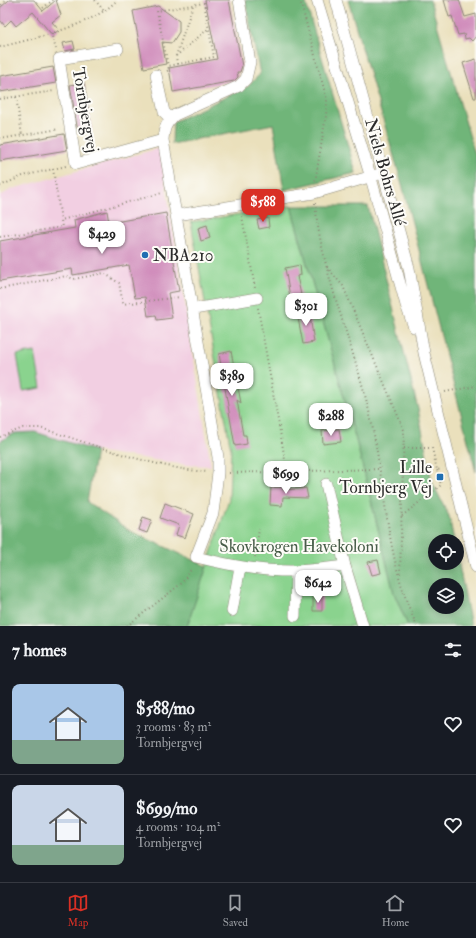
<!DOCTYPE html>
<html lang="en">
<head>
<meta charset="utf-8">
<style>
  body { margin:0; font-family:"IM FELL Double Pica",serif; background:#242831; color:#f1f3f6; height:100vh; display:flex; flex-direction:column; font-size:15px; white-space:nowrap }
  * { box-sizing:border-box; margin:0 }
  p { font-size:13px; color:#9ea1a6 }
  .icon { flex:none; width:22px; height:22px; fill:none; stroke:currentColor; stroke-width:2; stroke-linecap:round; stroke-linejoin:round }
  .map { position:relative; height:626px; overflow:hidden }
  .side { display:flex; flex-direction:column; background:#171b24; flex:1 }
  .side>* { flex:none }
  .controls { position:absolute; left:428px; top:534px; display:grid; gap:8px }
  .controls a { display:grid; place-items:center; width:36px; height:36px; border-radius:50%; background:#171b24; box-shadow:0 2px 10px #0003; font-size:20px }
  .price { position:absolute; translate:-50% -34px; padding:0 9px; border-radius:8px; background:#fff; color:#222; font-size:13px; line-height:26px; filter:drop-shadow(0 1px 2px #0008) }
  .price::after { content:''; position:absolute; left:50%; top:24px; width:12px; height:9px; margin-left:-6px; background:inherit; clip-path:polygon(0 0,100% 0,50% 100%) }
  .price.selected { background:#d93025; color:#fff }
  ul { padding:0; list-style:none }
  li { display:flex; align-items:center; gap:12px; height:100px; padding:0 12px }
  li+li { border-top:1px solid #363941 }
  li span { display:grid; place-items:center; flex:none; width:112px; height:80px; border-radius:8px; color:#555 }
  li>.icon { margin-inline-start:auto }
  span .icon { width:48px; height:48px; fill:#fffc; stroke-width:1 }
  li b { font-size:17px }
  h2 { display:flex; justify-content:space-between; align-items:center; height:48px; padding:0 12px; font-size:17px }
  .tab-bar { display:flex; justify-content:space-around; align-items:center; height:56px; border-top:1px solid #363941; background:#171b24; font-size:11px; color:#9ea1a6 }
  .tab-bar a { display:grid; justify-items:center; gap:2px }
  .tab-bar .selected { color:#d93025 }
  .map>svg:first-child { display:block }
</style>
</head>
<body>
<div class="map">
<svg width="476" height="626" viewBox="0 0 476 626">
  <rect width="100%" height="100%" fill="#fdfcf7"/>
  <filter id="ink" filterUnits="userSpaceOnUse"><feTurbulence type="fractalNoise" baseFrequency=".025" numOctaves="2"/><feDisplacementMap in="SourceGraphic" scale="8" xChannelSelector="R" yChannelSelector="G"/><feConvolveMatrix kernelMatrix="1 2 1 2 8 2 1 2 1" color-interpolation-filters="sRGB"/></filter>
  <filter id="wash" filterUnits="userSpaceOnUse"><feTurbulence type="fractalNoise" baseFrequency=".012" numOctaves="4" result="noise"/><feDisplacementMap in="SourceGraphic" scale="16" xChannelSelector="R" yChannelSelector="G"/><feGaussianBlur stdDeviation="0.9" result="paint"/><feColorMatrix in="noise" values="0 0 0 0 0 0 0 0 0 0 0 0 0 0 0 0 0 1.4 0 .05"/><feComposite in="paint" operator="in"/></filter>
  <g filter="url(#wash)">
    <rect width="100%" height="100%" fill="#eae0bc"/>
    <path fill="#f2cfe2" d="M160,148L211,466L187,465L96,451L35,432L15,433L0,441V196L12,189Z"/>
    <path fill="#8ad38e" stroke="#5a7f5c" d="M291,206L357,444L394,593L408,626H187L229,499L231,450L191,222Z
      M35,352L41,388L23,391L17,355Z"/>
    <path fill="#6fb579" stroke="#4d7052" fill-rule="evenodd" d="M245,0H305L356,173L284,190L273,124L172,144L173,122L247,87L260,74Z
      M348,0H430L476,158V472L402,184Z
      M291,206H368L418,409L432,482L449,516L454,541H435V563H457V555L471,626H408L394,593L357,444ZM435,585H457V607H435Z
      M35,432L96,451L87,502L130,531L207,566L187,626H0V441L15,433Z"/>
    <g id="blocks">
      <path fill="#d08cbb" d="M9,0H34L43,11L56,0L61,15L52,22L59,30L52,35L33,12L16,26L11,20L5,26L0,20V8Z
        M205,0H229L242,66L240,72H237L238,77L234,81L173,92L169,68L217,59Z
        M444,0H459L465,17L476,14V36L472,41L469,38L465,39L464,34L458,35L452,16L449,17Z
        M158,6L179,21V32L172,43L162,42L166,64L144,68L133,11Z
        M73,41L75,49L65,51L63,43Z
        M476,59V98H474L463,63Z
        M53,67L56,83L0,92V76Z
        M84,82L92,130L78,132L70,85Z
        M64,134L67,150L0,161V145Z
        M107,211L109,223L166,213L179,291L168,293L172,318L157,320L156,315L148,316L145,297L135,298L129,265L73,275L72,269L0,281V241L75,228L74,220Z
        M268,218L269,227L259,229L257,220Z
        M207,225L210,238L201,241L198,228Z
        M300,265L301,275L297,276L301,295L290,297L285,268Z
        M309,310L314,342L303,344L297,313Z
        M231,351L241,403L237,400L243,435H246L247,444L235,446L219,354Z
        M339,429L341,442L323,444L322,431Z
        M271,487H283V490L306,488L308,498L283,497L282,506L270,505Z
        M165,503L194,514L185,538L176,535L179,525L160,518Z
        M143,517L152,520L147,533L139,530Z
        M378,560L381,573L372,575L368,562Z
        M313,596H322V611H313Z"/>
    </g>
  </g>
  <g filter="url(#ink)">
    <use href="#blocks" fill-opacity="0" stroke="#8a8674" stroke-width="1"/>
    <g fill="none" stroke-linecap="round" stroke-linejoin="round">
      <defs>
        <path id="minor" d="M239,0L250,62L246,79L239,86L175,115C166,123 164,128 163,140L218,457V473L213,513L196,557C229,565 262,572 296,571C312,570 329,568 345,566
          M317,0L371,178L406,305L414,327
          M336,0L409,268L424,353L476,567
          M118,49L59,59L76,164L163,140
          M156,75L164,112L171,119
          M177,215L314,193L376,175
          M194,309L257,298
          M326,484L345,566L363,626
          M232,611L240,567
          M295,616L296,571"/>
      </defs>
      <use href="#minor" stroke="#8a8674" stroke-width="12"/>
      <path stroke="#8a8674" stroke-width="2" stroke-dasharray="1 3" stroke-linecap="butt" d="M95,0L104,11
        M300,0L327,100L326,116L315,182
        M1,5L5,0
        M43,8L53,0
        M51,33L56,49
        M0,47C32,39 95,25 117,0
        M176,56L208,29
        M177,64L176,56L193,5
        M167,71L169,70L168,66L214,57L204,3L157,11L168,66
        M16,97L22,135
        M0,99L54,91
        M0,139L59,129
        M53,169L61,220
        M0,186L23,176L66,166
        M315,203C322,278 355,346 371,420C386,489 386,561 417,626
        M242,216L255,288
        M0,237L62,227L61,220L162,193
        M327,267L343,286L404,430L400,574
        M0,289L66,276L74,279L104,273L119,283L123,304L180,297
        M258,308L287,471
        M445,392L476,386
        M0,437L23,428H40C93,444 153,468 207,472
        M404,448H432L437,470L442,469
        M229,473L380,469
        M402,516L441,485L437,470
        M255,557L259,529
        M127,626L182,583L192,568"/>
      <use href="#minor" stroke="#fff" stroke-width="11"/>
    </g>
  </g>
  <g fill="#1f6fb2" stroke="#fdfcf7" stroke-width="1.5">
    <circle cx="145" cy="255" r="4"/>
    <rect x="436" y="473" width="8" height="8" rx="2"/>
  </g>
  <g text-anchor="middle" stroke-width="4" stroke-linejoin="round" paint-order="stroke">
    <g font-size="17" fill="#2b2b2b" stroke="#fdfcf7">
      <text transform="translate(86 110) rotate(80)" y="6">Tornbjergvej</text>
      <text transform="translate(386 172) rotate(74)" y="6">Niels Bohrs Allé</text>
    </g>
    <g font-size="17" fill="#2b2b2b" stroke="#fdfcf7" text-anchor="start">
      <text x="153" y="261">NBA210</text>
      <text x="432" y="473" text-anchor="end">Lille<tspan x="432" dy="20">Tornbjerg Vej</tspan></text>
    </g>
    <g font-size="17" fill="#485d49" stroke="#fdfcf7">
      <text x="299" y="552">Skovkrogen Havekoloni</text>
    </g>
  </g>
</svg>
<div class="controls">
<a><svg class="icon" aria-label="locate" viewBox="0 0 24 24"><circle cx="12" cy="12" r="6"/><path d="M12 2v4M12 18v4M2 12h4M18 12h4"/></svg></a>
<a><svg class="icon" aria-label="layers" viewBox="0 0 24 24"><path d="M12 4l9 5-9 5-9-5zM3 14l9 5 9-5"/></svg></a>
</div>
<b class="price selected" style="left:263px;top:223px">$588</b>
<b class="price" style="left:102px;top:255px">$429</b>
<b class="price" style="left:306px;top:327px">$301</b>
<b class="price" style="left:232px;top:397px">$389</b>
<b class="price" style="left:331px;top:437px">$288</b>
<b class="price" style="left:286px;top:495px">$699</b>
<b class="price" style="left:318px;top:604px">$642</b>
</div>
<section class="side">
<h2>7 homes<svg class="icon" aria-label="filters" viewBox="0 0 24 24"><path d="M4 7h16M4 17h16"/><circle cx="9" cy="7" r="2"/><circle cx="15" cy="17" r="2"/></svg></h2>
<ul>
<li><span style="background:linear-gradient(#a9c7e8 70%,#7fa58c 0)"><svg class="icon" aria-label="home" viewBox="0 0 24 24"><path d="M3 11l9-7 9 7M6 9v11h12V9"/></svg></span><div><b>$588/mo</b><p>3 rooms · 83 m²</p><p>Tornbjergvej</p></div><svg class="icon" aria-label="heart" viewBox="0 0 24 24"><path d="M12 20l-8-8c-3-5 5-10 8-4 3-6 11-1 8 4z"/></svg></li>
<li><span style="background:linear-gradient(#c9d6e8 75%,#7fa58c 0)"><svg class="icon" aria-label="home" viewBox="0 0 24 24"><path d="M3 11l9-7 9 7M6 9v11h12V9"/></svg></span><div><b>$699/mo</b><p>4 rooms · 104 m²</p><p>Tornbjergvej</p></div><svg class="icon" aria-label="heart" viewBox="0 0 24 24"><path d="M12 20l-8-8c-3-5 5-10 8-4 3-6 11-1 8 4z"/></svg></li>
</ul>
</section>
<nav class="tab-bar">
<a class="selected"><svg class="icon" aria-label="map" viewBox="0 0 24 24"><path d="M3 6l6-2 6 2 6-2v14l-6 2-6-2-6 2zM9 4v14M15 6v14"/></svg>Map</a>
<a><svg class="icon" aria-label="saved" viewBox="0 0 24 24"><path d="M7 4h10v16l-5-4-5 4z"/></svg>Saved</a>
<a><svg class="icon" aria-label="home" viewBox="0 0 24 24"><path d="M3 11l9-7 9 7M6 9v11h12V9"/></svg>Home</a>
</nav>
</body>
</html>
